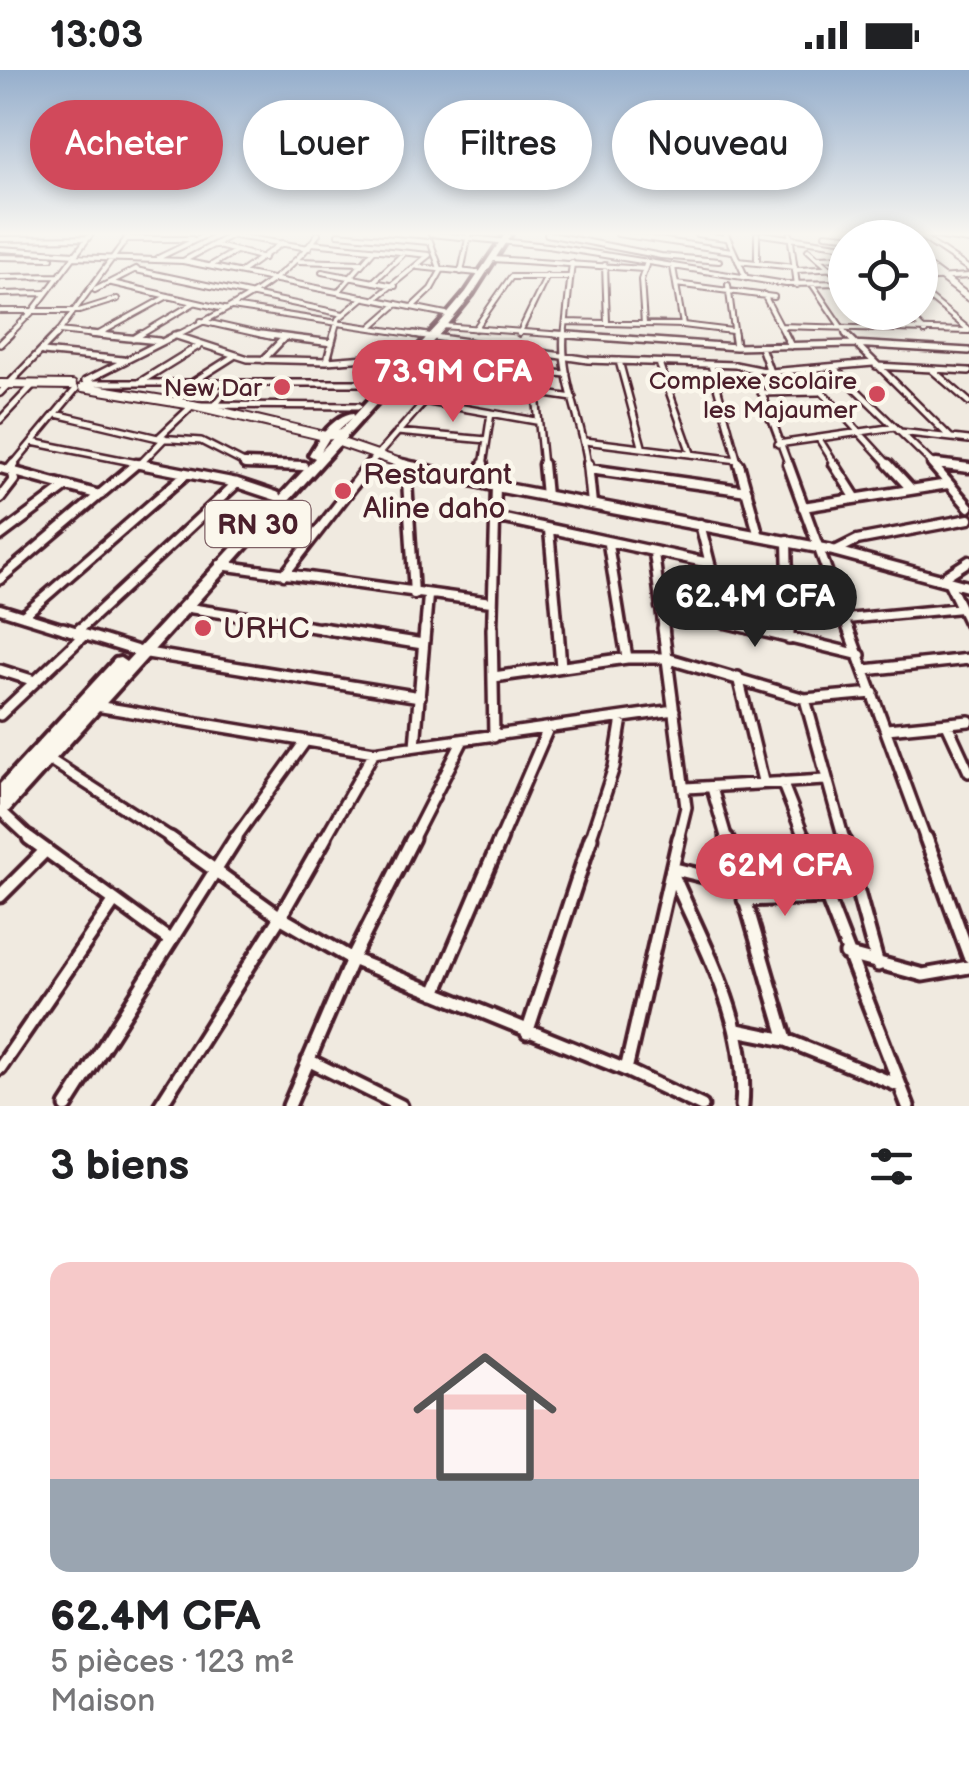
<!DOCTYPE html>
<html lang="fr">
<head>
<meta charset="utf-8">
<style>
  body { margin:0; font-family:"Balsamiq Sans",sans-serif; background:#f2f2f2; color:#202124; height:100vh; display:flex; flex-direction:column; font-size:38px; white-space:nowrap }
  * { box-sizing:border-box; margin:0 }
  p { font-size:32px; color:#757577 }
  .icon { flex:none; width:55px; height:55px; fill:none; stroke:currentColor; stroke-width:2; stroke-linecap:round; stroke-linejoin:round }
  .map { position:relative; height:1036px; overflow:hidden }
  .sheet { display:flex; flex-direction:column; background:#fff; flex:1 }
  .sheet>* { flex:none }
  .top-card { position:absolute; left:30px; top:30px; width:910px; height:90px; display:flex; gap:20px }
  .controls { position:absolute; left:828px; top:150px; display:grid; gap:20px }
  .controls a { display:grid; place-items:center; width:110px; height:110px; border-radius:50%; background:#fff; box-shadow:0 5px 15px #0003; font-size:50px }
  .price { position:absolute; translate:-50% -85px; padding:0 22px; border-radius:35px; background:#d1495b; color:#fff; font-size:32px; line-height:65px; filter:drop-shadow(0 2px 5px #0008) }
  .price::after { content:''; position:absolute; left:50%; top:60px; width:30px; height:22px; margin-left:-15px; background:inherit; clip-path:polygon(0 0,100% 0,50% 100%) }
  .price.current { background:#222; color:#fff }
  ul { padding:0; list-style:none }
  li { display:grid; align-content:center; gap:20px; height:530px; padding:0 50px }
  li+li { border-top:2px solid #e0e0e0 }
  li span { display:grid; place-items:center; height:310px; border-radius:20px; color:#555 }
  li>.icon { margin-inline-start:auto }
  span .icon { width:180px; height:180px; fill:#fffc; stroke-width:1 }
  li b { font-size:42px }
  h2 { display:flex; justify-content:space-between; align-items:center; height:120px; padding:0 50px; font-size:42px }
  .tag { padding:0 35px; border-radius:45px; background:#fff; box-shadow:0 5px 15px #0003; font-size:35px; line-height:90px }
  .tag.current { background:#d1495b; color:#fff }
  .status { display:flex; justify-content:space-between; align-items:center; height:70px; padding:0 50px; background:#fff; direction:ltr }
  .status svg { height:28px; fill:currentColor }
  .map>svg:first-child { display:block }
</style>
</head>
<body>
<div class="status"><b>13:03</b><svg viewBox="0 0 49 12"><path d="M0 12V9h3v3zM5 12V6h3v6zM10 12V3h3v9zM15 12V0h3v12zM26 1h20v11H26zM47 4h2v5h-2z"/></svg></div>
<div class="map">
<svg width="969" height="1036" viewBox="0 0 969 1036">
  <rect width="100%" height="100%" fill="#f0eae0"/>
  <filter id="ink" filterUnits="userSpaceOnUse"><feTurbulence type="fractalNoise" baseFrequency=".01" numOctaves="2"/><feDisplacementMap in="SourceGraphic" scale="20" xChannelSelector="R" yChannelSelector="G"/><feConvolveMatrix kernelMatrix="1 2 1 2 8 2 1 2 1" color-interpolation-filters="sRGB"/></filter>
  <g filter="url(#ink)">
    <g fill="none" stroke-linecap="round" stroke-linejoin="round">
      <defs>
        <path id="minor-far4" d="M223,164L309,178
          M338,164L429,172
          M431,164L548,176L786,214L845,213
          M547,164L661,186L719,191
          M618,164L732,181
          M697,164L726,168
          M726,164L746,208
          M757,164V193
          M762,164L845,176
          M790,164L797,215
          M825,164L866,168
          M917,164L969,199
          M923,164L969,171
          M0,169L87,168
          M126,169H192
          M312,173L429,185
          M214,175L264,188
          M0,179L75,184
          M808,180L845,212
          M0,187L51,188
          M73,187L183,191L446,244
          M158,188L208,164
          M818,188L845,187
          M493,189L644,199
          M183,191L232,165
          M299,191L362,193
          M738,191L795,197
          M605,195L607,253
          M210,196L236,181
          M418,197L478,203
          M673,197L683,255
          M136,200L343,244
          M796,200L845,198
          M241,202L282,173
          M322,202L395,216
          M461,202L469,164
          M0,207L59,206
          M920,209L969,206
          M373,212L402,185
          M112,213L224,239
          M676,214L774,227
          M812,214L848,267
          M728,215L735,267
          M95,220L136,199
          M920,220L969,260
          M338,222L374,180
          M0,224L45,223
          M764,225L786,267
          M375,229L429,185
          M232,237L431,267
          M412,237L431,219L441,201L430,171
          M0,241H79L117,229
          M873,242L887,258
          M906,242L925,262
          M201,251L272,267
          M566,252L683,255L732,261
          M644,254L641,210L646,195
          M372,256L397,234
          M442,256L591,267
          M780,256L969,261
          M475,259L511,207H569
          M59,261L115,267
          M519,264L547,206
          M97,265L168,226
          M174,265L179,267
          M7,267L33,241L91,164
          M55,267L130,164
          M137,267L194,233
          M173,267C227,240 283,214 318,164
          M333,267L338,249L364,227
          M564,267L572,193"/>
        <path id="minor-far3" d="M90,264L159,271
          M261,264L332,273
          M414,264L588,290L735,295L770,302L873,293
          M556,264L736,277L853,274L969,281
          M564,264C560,308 583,352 588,396
          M734,264L736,277
          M785,264L791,276
          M846,264L950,367
          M174,265L248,289L327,291L406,285
          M133,269L141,264
          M0,274L10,264
          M761,277L770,302
          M43,282L123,290
          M263,290L283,269
          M460,290L505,299L567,304
          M327,291L334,264
          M619,291L642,376
          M659,293L691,383
          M711,295L739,396
          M876,296L969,301
          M833,297L935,396
          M753,299L789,396
          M931,299L969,332
          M802,300L890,396
          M442,309L573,328
          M85,311L178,264
          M140,312L200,275
          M193,312L234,286
          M87,313H379
          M0,323L57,264
          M378,323L536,351
          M761,323L819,322
          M536,324L543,396
          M215,335L234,312
          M56,344L158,368L201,371L246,394L303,396
          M770,349L839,344
          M0,350L34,314
          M397,362L487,370
          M900,362L969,370
          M158,368L193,335L359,336
          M819,369L836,396
          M585,371L738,390
          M32,372L152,396
          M778,374L895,357
          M932,393L955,396
          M139,395L165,368
          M12,396L76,319
          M368,396L475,274
          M483,396L491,343"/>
        <path id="minor-far2" d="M140,394L237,413L276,426
          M245,394L303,396
          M543,394L546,426
          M588,394L592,434
          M739,394L758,463
          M788,394L849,561
          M834,394L855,427
          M888,394L911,419
          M932,394L969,437
          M936,394L969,398
          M0,398L100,425
          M10,399L14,394
          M589,399L747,421
          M480,412L483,394
          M0,428L14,410L10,399
          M803,437L948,414
          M495,447L709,493
          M700,454L725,553
          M549,460L558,561
          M0,466L64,418
          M787,470L789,561
          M608,474L622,561
          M835,481L857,470L969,449
          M654,483L664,561
          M220,495L491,532
          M284,505L370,394
          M0,509L136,394
          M941,509L969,491
          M948,511L969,554
          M414,524L407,410L415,397
          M183,537L337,561
          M660,537L759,561
          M0,539L71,561
          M23,546L186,404
          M846,549L961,538
          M78,561L237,413
          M425,561L428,526
          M492,561L496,416"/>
        <path id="minor-far1" d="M63,558L141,582L420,627
          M321,558L423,574
          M492,558L494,667
          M558,558L561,597
          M622,558L627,588
          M663,558L686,737L678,770
          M749,558L860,585
          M789,558V569
          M848,558L926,770
          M76,563L81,558
          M0,600L35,611
          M865,600L969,589
          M494,607L627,588H666L805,629L873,623
          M738,607L763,711
          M805,629L844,770
          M96,636L374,682L674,640
          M0,645L84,565
          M947,654L969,702
          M887,659L969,651
          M415,676L425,558
          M47,688L174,770
          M782,712L805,770
          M686,718L825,710
          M712,718L727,770
          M0,740L32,770
          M234,770L304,673
          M324,770L374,682
          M412,770L462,672
          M500,770L547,661
          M590,770L614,697L622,648"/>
        <path id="minor" d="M29,768L168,869
          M170,768L280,847L352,889L626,1000L702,1036
          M727,768L786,970
          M804,768L908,1036
          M843,768L878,895
          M926,768L969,886
          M675,799L740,815
          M673,805C705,879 749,953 742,1036
          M0,826L44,782
          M744,830L825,827
          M846,884L923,905L969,897
          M435,923L501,768
          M737,960L786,970L900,1016
          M527,963L591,768
          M308,990L401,1036
          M0,998L113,833
          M626,1000L679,768
          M66,1036L236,768
          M160,1036L280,847L325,768
          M289,1036L352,889L413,768"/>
        <path id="tertiary-far1" d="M0,314L72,315
          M83,317L193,335L325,366L338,364L339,372L409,396"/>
        <path id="tertiary" d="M400,394L499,417L831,480L969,517"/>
        <path id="secondary" d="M883,164L887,168
          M920,191L969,228"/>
        <path id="primary" d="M505,164H511L472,225L445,258L6,744L0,747V714L115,589L120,588L126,592L315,388L309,385C319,368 333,346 353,343L354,346L439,254L466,222ZM352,348L321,381L329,368Z"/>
      </defs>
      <use href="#minor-far4" stroke="#4a1f2b" stroke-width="8"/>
      <use href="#minor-far3" stroke="#4a1f2b" stroke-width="10"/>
      <use href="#minor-far2" stroke="#4a1f2b" stroke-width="15"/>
      <use href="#minor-far1" stroke="#4a1f2b" stroke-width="16"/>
      <use href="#minor" stroke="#4a1f2b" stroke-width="19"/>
      <use href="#tertiary-far1" stroke="#4a1f2b" stroke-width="12"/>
      <use href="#tertiary" stroke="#4a1f2b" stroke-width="16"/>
      <use href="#secondary" stroke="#4a1f2b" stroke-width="10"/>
      <use href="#primary" stroke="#4a1f2b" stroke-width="8"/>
      <use href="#minor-far4" stroke="#fbf7ec" stroke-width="4"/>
      <use href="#minor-far3" stroke="#fbf7ec" stroke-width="5"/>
      <use href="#minor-far2" stroke="#fbf7ec" stroke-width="8"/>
      <use href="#minor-far1" stroke="#fbf7ec" stroke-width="9"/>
      <use href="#minor" stroke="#fbf7ec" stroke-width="11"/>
      <use href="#tertiary-far1" stroke="#fbf7ec" stroke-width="8"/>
      <use href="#tertiary" stroke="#fbf7ec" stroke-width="9"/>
      <use href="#secondary" stroke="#fbf7ec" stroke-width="6"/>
      <use href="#primary" fill="#fbf7ec" fill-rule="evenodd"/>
    </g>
  </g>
  <linearGradient id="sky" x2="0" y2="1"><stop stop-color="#95aecc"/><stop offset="0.53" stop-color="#f8f6f1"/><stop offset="1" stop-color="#f8f6f1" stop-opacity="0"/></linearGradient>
  <rect width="969" height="309" fill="url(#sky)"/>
  <g fill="#d1495b" stroke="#fbf7ec" stroke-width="4">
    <circle cx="282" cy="317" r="10"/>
    <circle cx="877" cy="324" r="10"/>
    <circle cx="343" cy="421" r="10"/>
    <circle cx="203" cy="558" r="10"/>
  </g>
  <g text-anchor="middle" stroke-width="9" stroke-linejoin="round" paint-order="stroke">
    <g font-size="25" fill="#4a1f2b" stroke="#fbf7ec" text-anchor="end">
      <text x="857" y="319">Complexe scolaire<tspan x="857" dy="29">les Majaumer</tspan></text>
      <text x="262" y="326">New Dar</text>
    </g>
    <rect fill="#fbf7ec" stroke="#7f6065" stroke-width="2.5" x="205.5" y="431" width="105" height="46" rx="8"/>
    <g font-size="28" font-weight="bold" fill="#4a1f2b">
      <text x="258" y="464">RN 30</text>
    </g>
    <g font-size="30" fill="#4a1f2b" stroke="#fbf7ec" text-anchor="start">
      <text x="363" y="414">Restaurant<tspan x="363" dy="34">Aline daho</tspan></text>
      <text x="223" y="568">URHC</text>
    </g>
  </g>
</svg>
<div class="controls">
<a><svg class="icon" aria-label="locate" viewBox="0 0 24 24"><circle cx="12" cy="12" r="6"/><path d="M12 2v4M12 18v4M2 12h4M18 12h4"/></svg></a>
</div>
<b class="price" style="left:453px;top:355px">73.9M CFA</b>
<b class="price current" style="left:755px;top:580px">62.4M CFA</b>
<b class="price" style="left:785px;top:849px">62M CFA</b>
<div class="top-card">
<a class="tag current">Acheter</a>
<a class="tag">Louer</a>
<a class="tag">Filtres</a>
<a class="tag">Nouveau</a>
</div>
</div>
<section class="sheet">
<h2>3 biens<svg class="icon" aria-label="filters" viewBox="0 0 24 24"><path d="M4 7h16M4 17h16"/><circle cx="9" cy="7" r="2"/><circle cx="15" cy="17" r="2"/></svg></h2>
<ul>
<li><span style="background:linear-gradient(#f6c9c9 70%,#9aa5b1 0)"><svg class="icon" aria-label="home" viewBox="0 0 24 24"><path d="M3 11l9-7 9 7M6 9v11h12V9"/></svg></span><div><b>62.4M CFA</b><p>5 pièces · 123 m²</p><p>Maison</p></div></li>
</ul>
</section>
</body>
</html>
